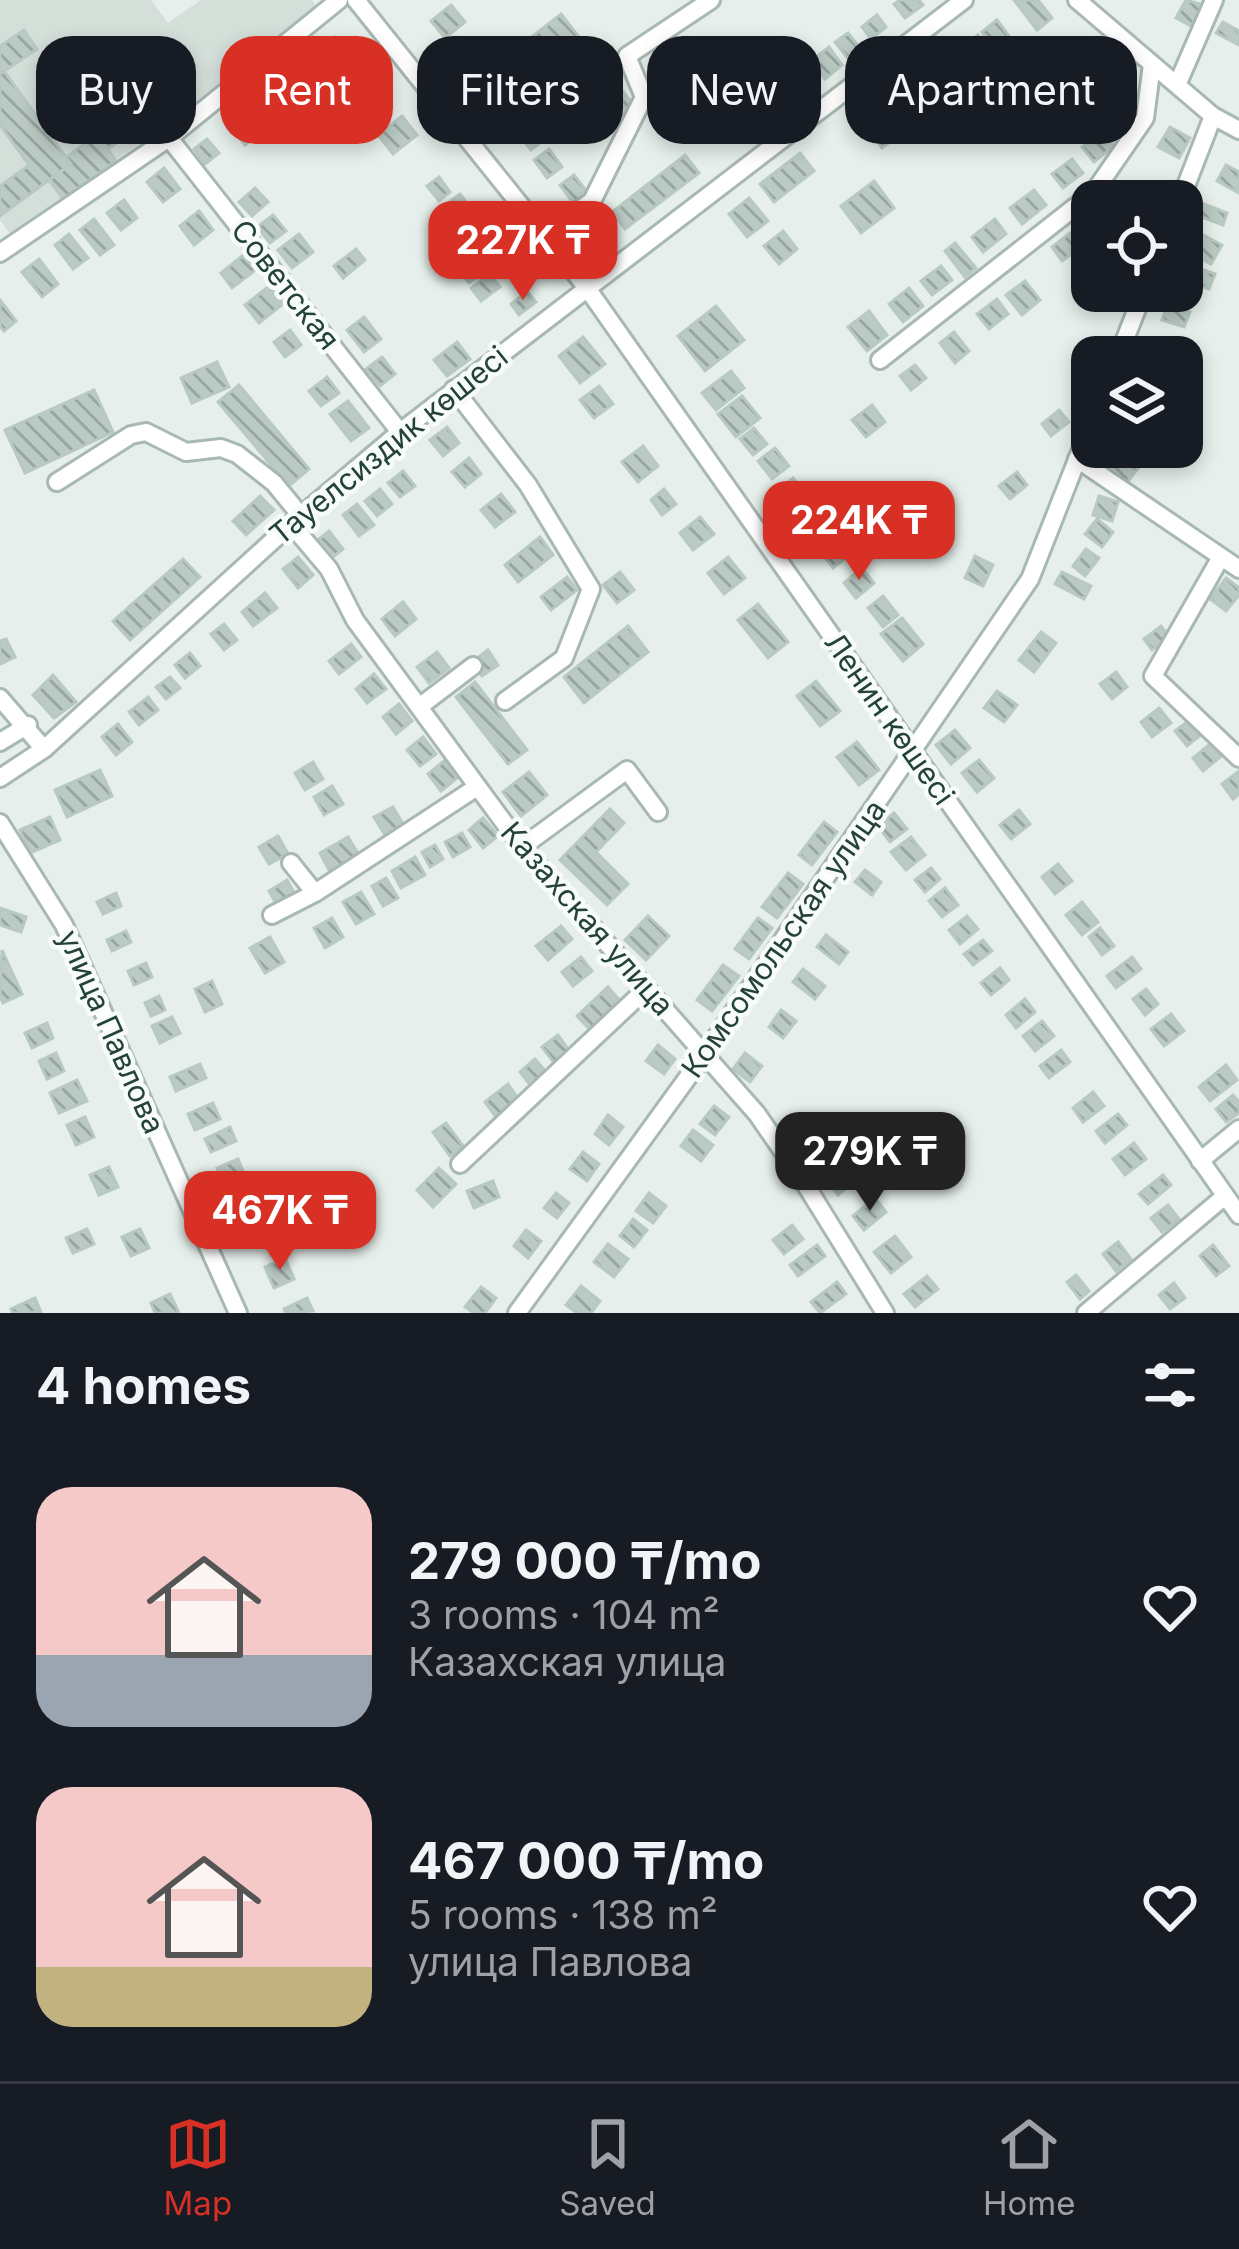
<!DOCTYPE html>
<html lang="en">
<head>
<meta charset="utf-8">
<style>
  body { margin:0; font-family:Inter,sans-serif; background:#242831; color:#f1f3f6; height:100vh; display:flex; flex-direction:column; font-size:45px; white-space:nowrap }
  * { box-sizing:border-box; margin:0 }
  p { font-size:39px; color:#9ea1a6 }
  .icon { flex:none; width:66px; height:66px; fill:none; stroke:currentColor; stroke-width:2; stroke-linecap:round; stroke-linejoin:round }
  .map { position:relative; height:1313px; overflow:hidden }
  .sheet { display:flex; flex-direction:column; background:#171b24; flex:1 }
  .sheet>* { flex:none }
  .guide { position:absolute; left:36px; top:36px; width:1167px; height:108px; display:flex; gap:24px }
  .controls { position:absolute; left:1071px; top:180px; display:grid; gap:24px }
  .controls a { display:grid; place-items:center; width:132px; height:132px; border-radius:24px; background:#171b24; box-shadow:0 6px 18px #0003; font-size:60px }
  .price { position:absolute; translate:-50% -102px; padding:0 27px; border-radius:24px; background:#d93025; color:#fff; font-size:39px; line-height:78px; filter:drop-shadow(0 3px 6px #0008) }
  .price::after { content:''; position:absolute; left:50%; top:72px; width:36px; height:27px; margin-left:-18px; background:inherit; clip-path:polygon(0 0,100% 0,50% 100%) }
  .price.selected { background:#222; color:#fff }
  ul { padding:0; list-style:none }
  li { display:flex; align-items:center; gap:36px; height:300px; padding:0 36px }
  li span { display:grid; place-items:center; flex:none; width:336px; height:240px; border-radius:36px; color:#555 }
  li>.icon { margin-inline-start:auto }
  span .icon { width:144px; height:144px; fill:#fffc; stroke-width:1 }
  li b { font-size:51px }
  h2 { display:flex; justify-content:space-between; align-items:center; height:144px; padding:0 36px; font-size:51px }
  .chip { padding:0 42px; border-radius:36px; background:#171b24; box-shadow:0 6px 18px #0003; font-size:42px; line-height:108px }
  .chip.selected { background:#d93025; color:#fff }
  .tab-bar { display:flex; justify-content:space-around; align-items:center; height:168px; border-top:3px solid #363941; background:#171b24; font-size:33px; color:#9ea1a6 }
  .tab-bar a { display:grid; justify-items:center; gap:6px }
  .tab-bar .selected { color:#d93025 }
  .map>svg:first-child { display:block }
</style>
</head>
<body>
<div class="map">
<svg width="1239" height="1313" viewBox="0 0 1239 1313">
  <defs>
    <pattern id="building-back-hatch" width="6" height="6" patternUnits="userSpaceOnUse" patternTransform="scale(3)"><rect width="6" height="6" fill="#bbcac4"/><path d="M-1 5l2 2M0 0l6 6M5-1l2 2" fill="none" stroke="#98a6a0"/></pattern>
  </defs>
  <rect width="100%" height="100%" fill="#e6efeb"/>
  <path fill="#d4dfda" d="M0,0H151L168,23L201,0H312L318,9L208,96L10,234L0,220Z"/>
  <path fill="url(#building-back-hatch)" stroke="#b8c9c2" stroke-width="3" d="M900,0H919L923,5L905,18L894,4Z
    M1014,0H1038L1052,18L1037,30Z
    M1186,0L1203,5L1191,26L1176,18Z
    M451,5L465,22L445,38L431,21Z
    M561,14L593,55L576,68L556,43L518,73L506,57Z
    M877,15L886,27L871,39L862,27Z
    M997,20L1009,36L994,48L982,32Z
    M1223,22L1239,31V45L1216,33Z
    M24,30L37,49L0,74V46Z
    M848,33L862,51L850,61L835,42Z
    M978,35L989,50L973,62L962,48Z
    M335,37L349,55L329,70L315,53Z
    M465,39L478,56L462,68L449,51Z
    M829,47L842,65L825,79L811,61Z
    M953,54L965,70L950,82L937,66Z
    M484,64L502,88L482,103L464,80Z
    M711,67L729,90L669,136L651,113Z
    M4,71L71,164L0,216V186L29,165L0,125V74Z
    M147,73L169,104L148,120L143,112L123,126L129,134L108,149L116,161L63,199L49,180L71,164L66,157L107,128L95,111Z
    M789,80L803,98L791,107L777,90Z
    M366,84L377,98L361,111L350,97Z
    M618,85L635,107L609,127L592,105Z
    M276,89L288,105L274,117L261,100Z
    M903,100L919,120L882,148L867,128Z
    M1090,103L1105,122L1087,135L1072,116Z
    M758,104L769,119L750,134L739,119Z
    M542,115L555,131L531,150L518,134Z
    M402,116L417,135L393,154L378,135Z
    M250,117L261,132L245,145L233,130Z
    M1170,127L1190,138L1179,158L1158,147Z
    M1103,131L1114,146L1094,162L1082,147Z
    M207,139L219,153L205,164L194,149Z
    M549,149L562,167L547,178L534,160Z
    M800,153L814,171L774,202L760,184Z
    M685,155L699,173L625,229L612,212Z
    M1072,159L1083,173L1063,188L1052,174Z
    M1226,165L1239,172V193L1217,181Z
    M164,168L180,189L163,202L147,182Z
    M574,175L591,197L577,208L560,185Z
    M439,177L450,192L439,201L427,186Z
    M874,181L894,208L861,233L841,206Z
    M255,188L268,202L252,216L239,202Z
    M1034,190L1046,205L1022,224L1010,208Z
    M460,194L473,211L454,226L440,209Z
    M749,198L768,221L747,237L729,214Z
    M124,200L137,218L121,230L107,213Z
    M1201,203L1227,213L1223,225L1197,215Z
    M199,211L213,230L194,245L180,226Z
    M482,211L494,226L466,247L454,233Z
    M596,211L609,226L592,239L580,224Z
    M273,215L286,231L270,243L257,227Z
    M94,219L114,245L100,255L80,230Z
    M995,219L1006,234L983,252L972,237Z
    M783,231L797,249L779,264L764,246Z
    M1196,231L1222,245L1211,264L1185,250Z
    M1070,233L1081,247L1062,261L1052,247Z
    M69,234L88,258L73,269L55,245Z
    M299,234L313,252L292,268L278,250Z
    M955,243L976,268L965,277L945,251Z
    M356,249L365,260L343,278L334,266Z
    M481,251L492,265L469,283L458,269Z
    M246,253L258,268L232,288L221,273Z
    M39,259L58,284L42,297L22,272Z
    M1182,262L1215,274L1209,289L1182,279Z
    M941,266L952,280L932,295L921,281Z
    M489,274L500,287L481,301L471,288Z
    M1025,281L1040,300L1022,315L1006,295Z
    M269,286L283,304L259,323L245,305Z
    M909,288L923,306L903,322L889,304Z
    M527,291L536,302L519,315L511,304Z
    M997,299L1008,314L989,329L977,314Z
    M0,300L16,321L4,331L0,326Z
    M716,306L744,340L705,371L678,336Z
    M1167,306L1190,312L1184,327L1162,320Z
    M869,311L887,335L867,351L848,327Z
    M364,317L381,339L364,352L347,330Z
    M290,330L301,345L285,357L274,342Z
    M954,332L969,351L955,363L940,343Z
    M583,337L605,364L580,383L559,356Z
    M457,342L470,359L447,376L434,360Z
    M1154,342L1175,349L1172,357L1151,355Z
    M382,357L395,374L380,386L366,369Z
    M217,362L229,387L192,403L181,378Z
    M915,365L926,378L911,390L900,376Z
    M731,371L744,388L716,410L702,393Z
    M327,377L339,393L321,406L309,391Z
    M239,385L309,469L289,486L218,402Z
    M599,386L613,404L594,418L580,400Z
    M94,390L113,432L25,473L5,430Z
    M742,396L760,418L736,437L718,414Z
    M348,401L369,428L351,441L330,414Z
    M872,405L885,422L866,437L852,420Z
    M1059,410L1069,422L1051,436L1042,424Z
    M447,427L459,443L443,456L430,440Z
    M754,428L767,444L753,455L740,439Z
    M643,446L658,466L638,482L622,462Z
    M775,448L789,466L772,479L758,461Z
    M1120,453L1139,467L1126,484L1107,470Z
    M469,458L481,474L465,487L452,472Z
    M403,471L415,486L400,497L388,483Z
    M1017,472L1027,485L1010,499L999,486Z
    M793,478L806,494L791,507L778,490Z
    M380,489L392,504L377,516L365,501Z
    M664,489L676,504L662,515L651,500Z
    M501,494L515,512L495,527L481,510Z
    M260,496L274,510L246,535L233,521Z
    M1099,496L1118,502L1112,521L1093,515Z
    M357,504L374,525L359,536L343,515Z
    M817,509L832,528L811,545L796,526Z
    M700,517L714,534L693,550L680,533Z
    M1097,519L1113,532L1102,547L1085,534Z
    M329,531L343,549L328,561L314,543Z
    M540,537L553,555L518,582L505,565Z
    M836,539L849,555L833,568L820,551Z
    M1086,549L1099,558L1085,576L1073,566Z
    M975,556L993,565L983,586L965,578Z
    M298,557L313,575L298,588L283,569Z
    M728,557L745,578L724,594L708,573Z
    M183,559L200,577L130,640L113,621Z
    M862,568L874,583L856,598L844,583Z
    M620,572L634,590L617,603L603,585Z
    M1062,572L1091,586L1084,599L1055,584Z
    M567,577L577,590L551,610L541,597Z
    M1226,578L1239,588V595L1226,611L1210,599Z
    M265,593L277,608L253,626L242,612Z
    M883,596L898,615L883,627L868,608Z
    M403,602L416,619L395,636L382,619Z
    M758,604L788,642L768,658L738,620Z
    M902,618L923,644L903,661L881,634Z
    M224,624L237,640L224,650L211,634Z
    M628,626L648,652L584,703L564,677Z
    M1161,626L1169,637L1152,650L1144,639Z
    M1041,632L1056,643L1034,672L1019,660Z
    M6,639L15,657L0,664V641Z
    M351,644L361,657L339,674L329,661Z
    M488,650L498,665L482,676L472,662Z
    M437,652L449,668L429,683L417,667Z
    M190,653L200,666L185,678L175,665Z
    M1116,672L1127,687L1112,699L1100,684Z
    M374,674L386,689L367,703L356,689Z
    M53,675L76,702L54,718L33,695Z
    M170,677L180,688L166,699L156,687Z
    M816,681L840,711L820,726L797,696Z
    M475,682L527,750L508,764L456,697Z
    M997,691L1017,705L1004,722L984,708Z
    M148,697L158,710L139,725L129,712Z
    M399,704L412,721L396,734L383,717Z
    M1159,708L1171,723L1152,737L1141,722Z
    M1191,719L1203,733L1187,746L1175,731Z
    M118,724L132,742L116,755L102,737Z
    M955,730L970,748L951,764L936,745Z
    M423,737L436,754L420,766L407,750Z
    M1214,741L1224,754L1203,771L1193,758Z
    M857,742L879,770L859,785L837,757Z
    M979,760L994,778L977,792L962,773Z
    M444,761L457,778L441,791L428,774Z
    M313,762L323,779L305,790L295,773Z
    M100,770L112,796L67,817L55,790Z
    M1239,771V794L1233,799L1222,784Z
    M529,772L547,795L521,816L503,792Z
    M332,786L343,804L324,815L314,797Z
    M393,807L403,824L385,835L374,817Z
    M610,809L624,823L596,852L628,884L607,905L560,860Z
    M1019,810L1030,824L1011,839L1000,825Z
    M894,813L907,829L890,842L878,826Z
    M50,817L60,840L30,853L20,830Z
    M483,818L498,836L483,848L469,830Z
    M824,822L837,832L812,865L799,855Z
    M462,833L470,847L453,857L445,842Z
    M278,836L288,854L269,864L259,847Z
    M348,837L359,855L330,872L320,853Z
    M911,837L925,855L906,870L891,852Z
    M435,845L443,859L430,867L422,852Z
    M415,857L425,875L401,888L392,871Z
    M1058,864L1072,881L1055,894L1042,877Z
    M931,868L940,879L925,892L915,880Z
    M865,870L881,882L872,895L855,882Z
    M788,873L803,884L777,918L762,907Z
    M386,878L398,898L383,906L372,886Z
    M287,880L297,898L279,909L269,891Z
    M945,888L958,905L942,917L929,901Z
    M361,892L374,914L356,924L343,902Z
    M116,893L121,906L103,914L97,902Z
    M1082,902L1098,922L1082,935L1066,915Z
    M0,908L26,917L21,932L0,925Z
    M648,916L669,936L646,960L625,940Z
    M967,916L978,929L960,944L949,930Z
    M332,918L343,937L325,948L314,928Z
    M758,918L772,928L749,959L735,949Z
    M561,926L572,939L548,960L536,946Z
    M1100,928L1114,946L1102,955L1089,937Z
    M126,931L131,942L112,951L107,940Z
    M826,935L848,952L839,964L817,947Z
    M270,937L284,962L265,973L250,948Z
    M983,940L992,951L973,965L964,954Z
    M2,950L22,994L3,1003L0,996Z
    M581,957L592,971L573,986L562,972Z
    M1132,957L1141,969L1116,988L1107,976Z
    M146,963L152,977L134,985L128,971Z
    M723,965L739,976L712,1011L697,1000Z
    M1000,968L1009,980L991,995L981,983Z
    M803,969L825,986L815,999L793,982Z
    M212,981L222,1004L205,1012L195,989Z
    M608,987L622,1003L591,1031L577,1016Z
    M1146,989L1158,1004L1145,1015L1133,999Z
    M159,996L165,1010L151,1016L145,1003Z
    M1025,999L1035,1012L1016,1028L1006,1015Z
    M781,1010L796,1021L783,1038L769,1027Z
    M1171,1014L1184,1031L1164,1046L1151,1029Z
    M172,1017L180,1033L160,1043L152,1026Z
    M1042,1021L1054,1036L1035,1051L1023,1036Z
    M47,1023L53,1038L32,1048L25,1033Z
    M558,1035L570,1052L555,1064L542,1047Z
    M658,1045L675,1059L664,1074L646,1061Z
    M1061,1050L1070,1062L1049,1078L1040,1066Z
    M56,1053L64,1071L47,1079L39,1061Z
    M745,1053L762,1066L750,1082L733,1069Z
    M535,1059L546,1072L531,1086L520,1072Z
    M200,1064L206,1078L176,1091L170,1077Z
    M1226,1065L1237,1080L1210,1101L1199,1087Z
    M77,1080L87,1101L59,1113L50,1093Z
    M508,1084L519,1100L496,1117L485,1102Z
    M1093,1092L1104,1106L1083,1122L1073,1108Z
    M1233,1095L1239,1102V1113L1226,1122L1216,1109Z
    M213,1103L220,1119L195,1130L188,1114Z
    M714,1106L729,1117L715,1135L700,1124Z
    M1118,1114L1127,1125L1105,1143L1096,1131Z
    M608,1115L623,1127L609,1145L595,1134Z
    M85,1117L94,1137L76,1145L67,1125Z
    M814,1122L827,1138L808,1153L795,1137Z
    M446,1123L463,1146L450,1156L433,1132Z
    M230,1127L236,1141L211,1152L205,1139Z
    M693,1130L713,1145L701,1161L681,1146Z
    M1134,1143L1146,1159L1125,1175L1113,1159Z
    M583,1152L599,1164L587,1181L570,1169Z
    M238,1159L244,1174L224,1183L217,1168Z
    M109,1167L118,1187L99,1195L90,1175Z
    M439,1168L456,1184L433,1207L417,1190Z
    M844,1170L853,1182L838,1195L828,1182Z
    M1163,1175L1171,1185L1148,1204L1139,1194Z
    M493,1181L499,1197L474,1208L467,1191Z
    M556,1193L569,1203L557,1218L544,1208Z
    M649,1193L666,1206L653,1223L636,1211Z
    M875,1198L886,1212L864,1230L853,1216Z
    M1168,1205L1179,1219L1162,1232L1151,1218Z
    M263,1208L272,1229L251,1238L242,1218Z
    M633,1219L647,1230L634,1247L620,1236Z
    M792,1225L803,1239L784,1254L773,1240Z
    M87,1229L94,1244L73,1253L66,1238Z
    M140,1229L149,1248L131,1256L122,1237Z
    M526,1230L541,1241L528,1258L514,1246Z
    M895,1236L911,1257L891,1273L874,1252Z
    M1118,1242L1131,1259L1116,1271L1103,1254Z
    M608,1244L628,1259L614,1277L594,1262Z
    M817,1245L825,1256L798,1276L790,1265Z
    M1213,1245L1229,1266L1216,1276L1200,1256Z
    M285,1258L294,1279L274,1288L265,1267Z
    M1076,1275L1089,1291L1080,1299L1067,1282Z
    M927,1276L938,1289L915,1307L904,1294Z
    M837,1282L846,1294L820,1313L811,1302Z
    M1174,1283L1185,1298L1170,1309L1159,1295Z
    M581,1286L600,1301L591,1313H577L566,1305Z
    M481,1287L496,1298L485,1313H474L465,1307Z
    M170,1294L179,1313H155L151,1303Z
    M35,1298L41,1312L13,1313L11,1309Z
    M307,1298L313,1311L286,1313L284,1309Z"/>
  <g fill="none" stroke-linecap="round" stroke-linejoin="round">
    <defs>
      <path id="minor" d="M356,0L587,288L1239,1215
        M1077,0L1213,116L1239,130
        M1177,85L1214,0
        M169,138L400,432
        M1180,201L1213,116
        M544,234L592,201L644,97L627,56L711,0
        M0,253L169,138L339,0
        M1118,357L1144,291
        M880,360L1094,192L1145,118L1152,64
        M454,389L528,485L591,589L564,658L505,701
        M1077,459L1239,569
        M57,482L131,435L146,432L186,452L221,448L237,454L274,483L301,516
        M291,524L329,569L355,620L522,847L757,1114L802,1179L885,1313
        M1221,557L1153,676L1239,758
        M0,698L44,749
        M419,707L473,666
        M0,742L28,725
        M0,778L44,749L291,524L400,432L964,0
        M0,823L64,925L238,1313
        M522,847L627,770L658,812
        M291,863L315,893
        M272,915L315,893L477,787
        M1200,1161L1239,1129
        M460,1164L646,989
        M517,1313L704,1055L1030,579L1092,422
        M1086,1313L1225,1196"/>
    </defs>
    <use href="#minor" stroke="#a8b8b2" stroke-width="22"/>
    <use href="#minor" stroke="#fff" stroke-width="16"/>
  </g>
  <g text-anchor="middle" stroke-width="9" stroke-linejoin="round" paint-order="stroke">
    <g font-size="30" fill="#24423a" stroke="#f7fbf9">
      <text transform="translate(285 285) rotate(52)" y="10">Советская</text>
      <text transform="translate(389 446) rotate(-39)" y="10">Тауелсиздик көшесі</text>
      <text transform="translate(889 719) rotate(55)" y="10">Ленин көшесі</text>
      <text transform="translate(587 919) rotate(49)" y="10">Казахская улица</text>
      <text transform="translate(784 939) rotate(-55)" y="10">Комсомольская улица</text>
      <text transform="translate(111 1032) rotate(66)" y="10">улица Павлова</text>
    </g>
  </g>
</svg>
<div class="controls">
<a><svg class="icon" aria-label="locate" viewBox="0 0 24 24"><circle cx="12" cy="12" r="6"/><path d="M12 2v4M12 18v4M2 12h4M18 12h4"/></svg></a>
<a><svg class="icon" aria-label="layers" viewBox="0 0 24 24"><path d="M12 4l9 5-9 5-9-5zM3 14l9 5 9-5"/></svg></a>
</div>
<b class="price" style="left:523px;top:303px">227K ₸</b>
<b class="price" style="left:859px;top:583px">224K ₸</b>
<b class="price selected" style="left:870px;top:1214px">279K ₸</b>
<b class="price" style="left:280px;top:1273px">467K ₸</b>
<div class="guide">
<a class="chip">Buy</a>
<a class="chip selected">Rent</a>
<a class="chip">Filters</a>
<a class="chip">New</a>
<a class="chip">Apartment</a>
</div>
</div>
<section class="sheet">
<h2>4 homes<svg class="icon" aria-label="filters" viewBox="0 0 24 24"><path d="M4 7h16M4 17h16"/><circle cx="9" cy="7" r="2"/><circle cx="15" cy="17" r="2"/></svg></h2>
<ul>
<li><span style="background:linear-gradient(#f6c9c9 70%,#9aa5b1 0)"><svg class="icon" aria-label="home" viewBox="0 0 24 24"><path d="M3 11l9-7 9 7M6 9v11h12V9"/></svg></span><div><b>279 000 ₸/mo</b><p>3 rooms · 104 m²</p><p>Казахская улица</p></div><svg class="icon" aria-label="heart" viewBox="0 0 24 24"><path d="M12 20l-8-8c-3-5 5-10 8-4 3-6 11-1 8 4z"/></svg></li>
<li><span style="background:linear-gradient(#f6c9c9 75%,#c2b280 0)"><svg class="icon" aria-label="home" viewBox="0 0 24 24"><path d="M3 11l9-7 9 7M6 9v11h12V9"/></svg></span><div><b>467 000 ₸/mo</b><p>5 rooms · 138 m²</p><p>улица Павлова</p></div><svg class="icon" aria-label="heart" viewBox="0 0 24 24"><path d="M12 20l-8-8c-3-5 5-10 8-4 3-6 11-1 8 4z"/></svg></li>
</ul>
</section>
<nav class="tab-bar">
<a class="selected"><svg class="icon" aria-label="map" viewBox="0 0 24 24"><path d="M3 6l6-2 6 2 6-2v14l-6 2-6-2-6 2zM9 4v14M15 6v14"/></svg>Map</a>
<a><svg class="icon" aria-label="saved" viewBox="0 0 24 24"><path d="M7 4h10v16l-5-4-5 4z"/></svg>Saved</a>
<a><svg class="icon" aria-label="home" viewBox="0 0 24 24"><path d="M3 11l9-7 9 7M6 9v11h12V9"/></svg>Home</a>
</nav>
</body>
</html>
